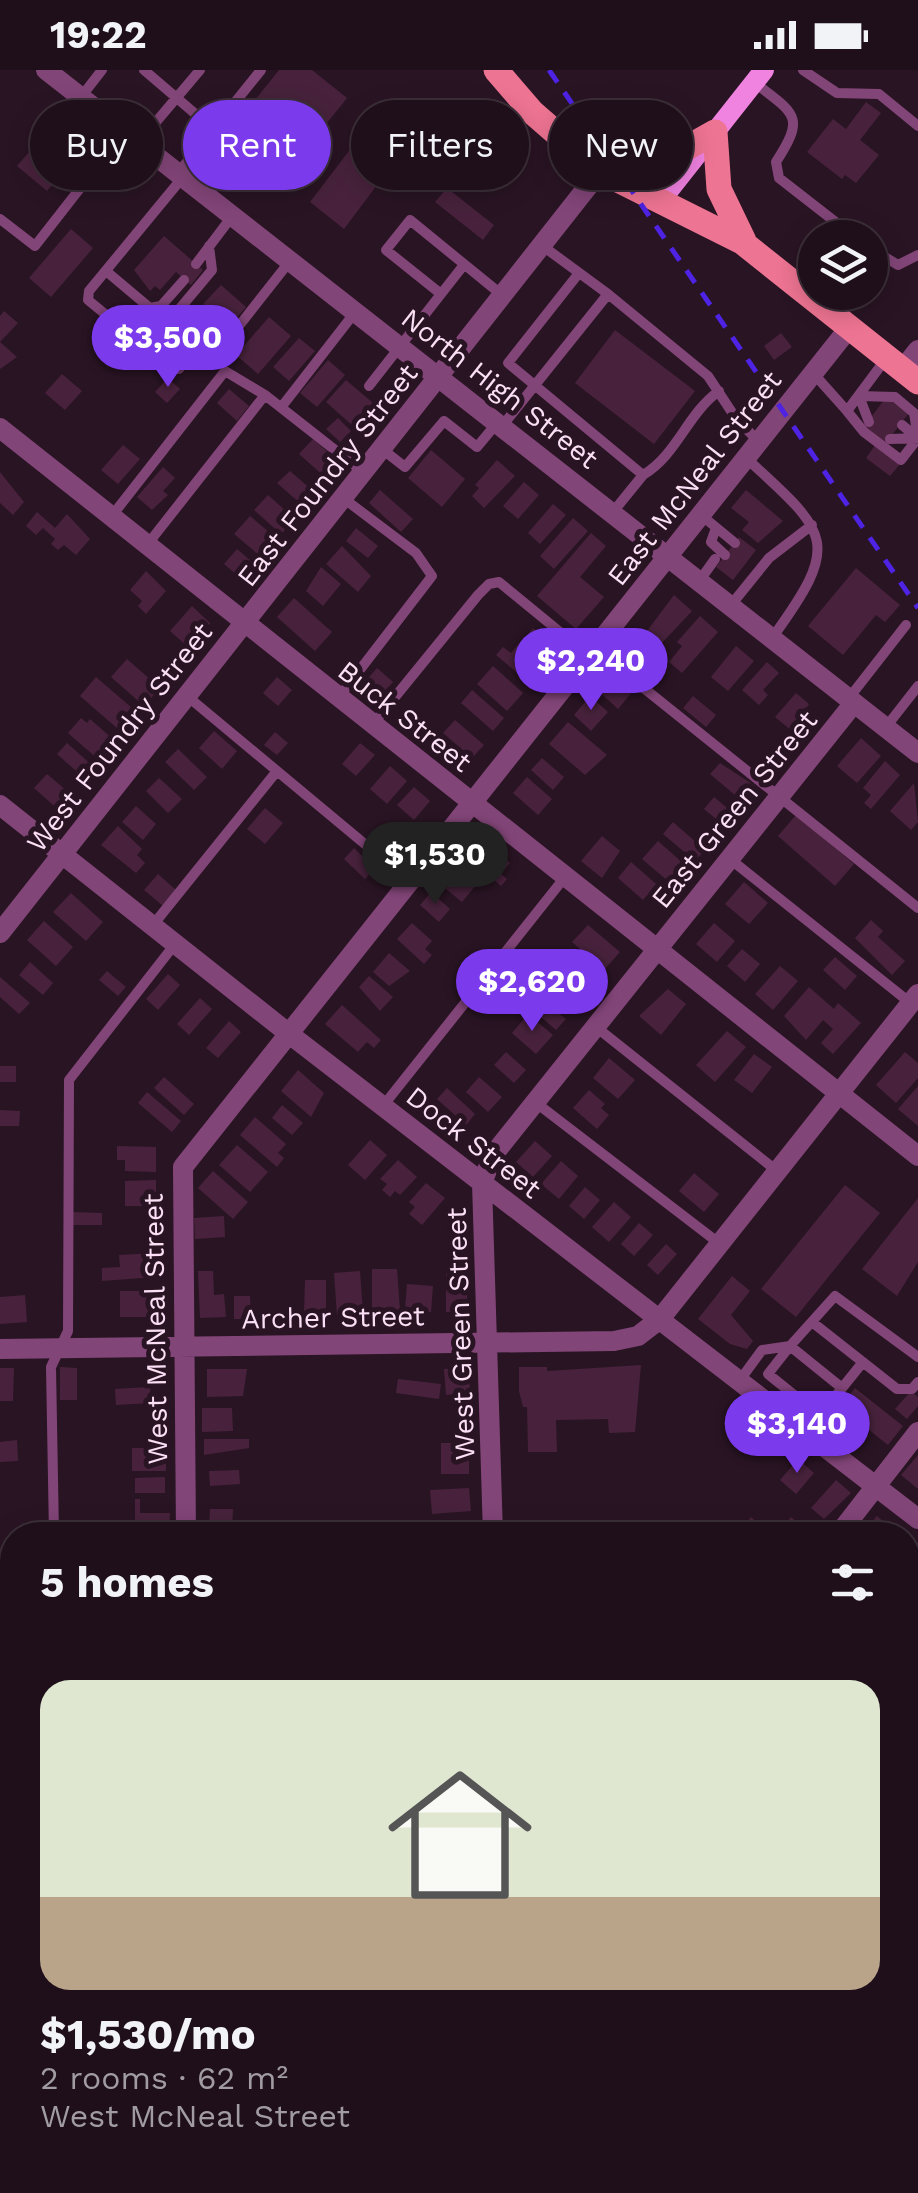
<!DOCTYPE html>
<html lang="en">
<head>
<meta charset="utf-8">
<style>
  body { margin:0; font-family:"Work Sans",sans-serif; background:#2c1d27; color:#f1f3f6; height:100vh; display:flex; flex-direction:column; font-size:38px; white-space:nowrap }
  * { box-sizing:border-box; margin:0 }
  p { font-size:32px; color:#a19ca2 }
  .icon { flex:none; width:55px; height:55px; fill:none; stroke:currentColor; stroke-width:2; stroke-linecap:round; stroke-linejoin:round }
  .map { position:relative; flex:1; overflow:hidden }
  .panel { position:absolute; left:0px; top:1452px; width:920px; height:672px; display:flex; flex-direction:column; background:#1f0f1a; border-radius:40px 40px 0 0; box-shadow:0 5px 25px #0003,0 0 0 2px #3c2f39 }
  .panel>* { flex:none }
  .guide { position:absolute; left:30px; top:30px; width:860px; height:90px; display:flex; gap:20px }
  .controls { position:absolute; left:798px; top:150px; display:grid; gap:20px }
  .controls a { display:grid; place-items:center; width:90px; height:90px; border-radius:50%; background:#1f0f1a; box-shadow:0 5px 25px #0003,0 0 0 2px #3c2f39; font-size:50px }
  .price { position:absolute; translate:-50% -85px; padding:0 22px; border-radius:35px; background:#7c3aed; color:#fff; font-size:32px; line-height:65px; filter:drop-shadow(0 2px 5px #0008) }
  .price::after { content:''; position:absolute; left:50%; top:60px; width:30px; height:22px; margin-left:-15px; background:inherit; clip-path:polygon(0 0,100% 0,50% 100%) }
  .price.current { background:#222; color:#fff }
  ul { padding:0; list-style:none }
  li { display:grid; align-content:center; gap:20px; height:530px; padding:0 40px }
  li+li { border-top:2px solid #3c2f39 }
  li span { display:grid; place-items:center; height:310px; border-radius:30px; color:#555 }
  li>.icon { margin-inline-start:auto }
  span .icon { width:180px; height:180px; fill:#fffc; stroke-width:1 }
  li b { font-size:42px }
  h2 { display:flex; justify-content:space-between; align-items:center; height:120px; padding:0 40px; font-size:42px }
  .pill { padding:0 35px; border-radius:45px; background:#1f0f1a; box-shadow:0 5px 25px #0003,0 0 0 2px #3c2f39; font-size:35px; line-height:90px }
  .pill.current { background:#7c3aed; color:#fff }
  .status { display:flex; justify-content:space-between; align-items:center; height:70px; padding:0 50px; background:#1f0f1a; direction:ltr }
  .status svg { height:28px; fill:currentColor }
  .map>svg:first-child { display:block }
</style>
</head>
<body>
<div class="status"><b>19:22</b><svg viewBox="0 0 49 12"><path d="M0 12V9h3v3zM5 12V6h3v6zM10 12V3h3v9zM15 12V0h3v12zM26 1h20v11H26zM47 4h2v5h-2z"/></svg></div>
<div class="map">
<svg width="918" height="2123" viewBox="0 0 918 2123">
  <rect width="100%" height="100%" fill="#291423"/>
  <path fill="#48223c" d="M279,0H312L347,28L281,110L226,66Z
    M866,32L881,43L860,70L879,85L856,113L845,105L842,109L807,82L833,49L846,59Z
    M42,67L81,100L67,117L57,109L47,121L17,96Z
    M358,69L392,95L344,159L310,132Z
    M447,118L494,155L483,170L435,132Z
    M71,159L93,178L51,227L29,208Z
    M164,166L203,200L191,215L176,202L160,220L155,216L150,221L134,200Z
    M221,215L246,237L229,257L203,234Z
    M4,241L18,253L0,272L17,287L0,299V246Z
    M269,247L291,266L258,304L236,285Z
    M615,260L695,321L654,374L575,313Z
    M781,263L792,277L774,290L764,276Z
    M299,268L315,281L289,311L273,297Z
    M328,290L345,305L317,337L300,323Z
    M62,304L82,321L65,340L45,323Z
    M168,308L180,319L167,333L155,322Z
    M346,310L373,333L353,356L326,332Z
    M229,319L249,336L237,351L217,333Z
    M887,326L909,343L884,375L863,358Z
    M338,348L351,361L340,372L326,359Z
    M313,369L341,394L327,409L299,384Z
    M876,374L901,393L890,406L866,388Z
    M123,375L140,389L118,414L101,400Z
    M431,380L465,409L442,437L408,408Z
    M497,390L515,406L484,438L472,426L479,418L475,415Z
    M163,397L175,408L163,421L168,425L152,440L137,427Z
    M290,401L313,421L301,434L277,413Z
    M0,402L24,432L13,445L0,433Z
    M524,412L539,425L518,449L503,436Z
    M380,420L413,449L401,462L369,433Z
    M746,420L783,451L758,473L742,460L749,452L731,438Z
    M268,425L295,449L281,464L254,440Z
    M553,434L566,445L540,474L528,463Z
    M37,442L55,458L67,444L90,469L76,485L64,475L58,480L51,474L55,469L43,458L36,465L26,456Z
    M250,446L276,468L260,486L234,464Z
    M573,448L588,461L554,499L540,486Z
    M356,458L378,476L368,488L346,471Z
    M591,463L606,476L580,507L604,527L576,559L537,526Z
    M739,467L756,480L733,510L716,497Z
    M342,476L371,506L358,522L326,494Z
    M237,479L258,497L245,512L224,494Z
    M321,497L341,514L323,536L306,521Z
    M856,498L900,535L885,552L876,545L843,585L808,556Z
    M146,501L166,521L146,544L138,536L142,531L130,520Z
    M674,525L692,541L661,574L647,561Z
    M294,528L332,562L315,581L277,547Z
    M192,536L210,553L189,578L170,561Z
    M700,546L718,562L682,603L669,592L682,576L677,572Z
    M533,558L559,582L549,593L523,570Z
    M519,573L544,595L528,612L496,585L503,577L511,583Z
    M736,576L754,591L728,621L711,607Z
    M127,589L160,618L144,636L111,607Z
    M767,592L779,603L763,620L768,625L759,635L742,620Z
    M493,596L523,623L507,641L477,614Z
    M377,598L393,612L379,628L363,614Z
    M610,601L633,621L618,639L595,618Z
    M96,607L139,644L129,656L125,652L118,659L80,626Z
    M277,607L292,620L278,636L263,623Z
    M472,620L504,648L493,661L461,633Z
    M796,623L809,634L792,661L775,647Z
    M590,626L608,642L591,661L574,645Z
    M693,626L716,645L706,657L683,638Z
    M81,648L87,653L90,649L115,671L99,690L68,663Z
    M455,650L484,675L472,688L443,663Z
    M568,652L607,685L585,705L549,674Z
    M214,661L237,681L222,699L199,678Z
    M275,662L288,673L277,685L264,675Z
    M861,668L881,686L857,713L837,696Z
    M67,673L94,697L84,708L57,684Z
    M360,673L375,685L356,706L342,694Z
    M178,679L207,707L194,720L165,692Z
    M542,688L564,707L553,720L531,700Z
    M885,691L900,705L871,739L864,733L871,725L863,718Z
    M720,693L755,716L742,731L710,704Z
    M390,696L407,711L387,734L370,719Z
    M47,704L74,727L61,742L34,718Z
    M527,707L552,729L538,745L513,723Z
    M159,708L182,729L168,743L146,721Z
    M914,713L918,752L911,760L890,741Z
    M414,717L430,731L414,750L397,735Z
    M714,727L733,743L723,755L704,739Z
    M136,736L156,754L143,770L122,752Z
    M265,738L283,753L265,774L247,759Z
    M796,745L854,794L835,816L778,766Z
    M673,752L705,780L695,791L663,764Z
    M118,756L142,779L137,785L145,793L136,803L101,775Z
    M476,765L510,793L501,804L507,809L501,816L461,782Z
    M602,766L620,781L602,808L581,791Z
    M658,771L684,794L669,812L642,789Z
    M354,778L375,798L365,809L344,789Z
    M631,792L663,820L654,831L647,825L643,830L618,808Z
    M455,797L476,815L462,832L440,814Z
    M158,804L176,820L163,836L144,820Z
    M744,812L768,833L749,854L725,834Z
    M431,822L450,839L439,852L420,835Z
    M71,823L103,852L86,871L53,842Z
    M871,850L883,861L878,867L905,891L892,905L855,868Z
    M44,851L73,877L56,896L27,870Z
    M412,853L432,871L425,879L432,885L424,894L397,869Z
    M714,853L735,871L717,892L696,874Z
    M588,855L620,882L604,900L572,872Z
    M742,879L760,894L745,912L727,896Z
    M389,883L410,901L389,916L373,902Z
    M835,887L857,906L845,920L823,900Z
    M565,890L595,915L579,933L550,908Z
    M30,892L53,913L43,925L19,905Z
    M780,896L798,911L773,940L755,924Z
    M107,901L126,917L118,926L99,910Z
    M168,904L180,915L158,940L146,929Z
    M369,906L393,927L380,941L359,917Z
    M0,907L30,933L19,944L0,927Z
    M809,917L834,939L838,933L861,953L833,984L821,973L833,959L823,950L806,970L784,946Z
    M668,919L686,934L661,965L639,946Z
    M200,928L212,939L189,965L177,954Z
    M543,931L566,949L556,960L534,941Z
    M342,935L381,970L374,978L367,972L358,982L325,954Z
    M528,944L553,965L536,984L512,963Z
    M229,951L241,962L218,988L206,978Z
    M727,961L746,977L715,1012L696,995Z
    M506,982L526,1000L514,1013L494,995Z
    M905,982L918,993V1008L896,1033L876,1015Z
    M754,984L772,997L752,1023L734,1010Z
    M609,988L635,1010L618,1029L593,1008Z
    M0,996H16V1012H0Z
    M298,1000L324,1023L311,1047L281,1021Z
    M164,1007L194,1034L184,1045L154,1018Z
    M479,1007L502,1027L488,1042L466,1022Z
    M918,1016V1056L898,1039Z
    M447,1018L475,1044L466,1055L437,1029Z
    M589,1020L605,1034L601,1038L609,1045L597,1059L573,1038Z
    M147,1022L181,1051L172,1062L138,1033Z
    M282,1035L303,1053L292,1065L272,1048Z
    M0,1040L20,1041L19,1056H0Z
    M255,1047L286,1074L278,1083L284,1088L277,1097L240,1065Z
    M370,1070L387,1085L365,1110L348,1095Z
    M535,1071L552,1086L533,1107L516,1092Z
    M237,1075L268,1102L250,1122L219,1095Z
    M117,1076L156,1077V1102L125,1101V1090H117Z
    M398,1090L417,1107L400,1125L395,1121L390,1127L382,1120L387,1114L380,1109Z
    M561,1091L578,1106L559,1129L541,1114Z
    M213,1101L248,1132L233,1149L198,1118Z
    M694,1103L719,1124L704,1142L679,1121Z
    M156,1110V1136H125V1111Z
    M426,1113L445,1128L422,1155L409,1144L415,1137L409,1132Z
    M845,1115L880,1143L796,1247L761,1219Z
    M585,1117L600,1130L584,1149L569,1136Z
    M918,1128V1192L897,1226L862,1199Z
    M614,1132L631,1147L609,1172L592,1157Z
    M71,1142L102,1143V1155H71Z
    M224,1146L225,1167L195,1169L194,1148Z
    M639,1153L653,1165L634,1186L621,1174Z
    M666,1174L677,1184L658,1205L647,1195Z
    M155,1183L156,1207L102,1211V1198L120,1197L119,1185Z
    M372,1199H397L400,1240H372Z
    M198,1201H213L214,1225L224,1224L226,1247L200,1248Z
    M360,1201L363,1243L337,1245L334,1203Z
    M446,1201H467V1242H446Z
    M732,1206L750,1221L731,1245L753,1271L747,1279L730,1274L698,1249Z
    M305,1210H326V1245L304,1244Z
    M407,1214L433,1216L431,1242L405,1239Z
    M120,1221H161L160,1247H120Z
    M25,1225L27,1252L0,1254V1227Z
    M234,1226H250L251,1249H234Z
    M641,1295L635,1362L609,1363L608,1349L556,1350L557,1382H528L527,1337H523L519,1321V1297H547V1301Z
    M60,1297L77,1298V1330H60Z
    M469,1297L470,1323L446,1325L444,1299Z
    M0,1298H14L13,1331H0Z
    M207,1299H247L243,1326L207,1327Z
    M398,1309L441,1314L439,1329L396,1323Z
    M150,1317L151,1333L116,1335L115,1319Z
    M855,1318L903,1356L888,1375L840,1337Z
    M911,1321L918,1327V1336L907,1349L895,1339Z
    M202,1338H232L233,1361L202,1362Z
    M204,1369H249V1378L204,1385Z
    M17,1370L18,1391L0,1392V1372Z
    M441,1373H469V1404H441Z
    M132,1378H166V1401H132Z
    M918,1385V1419L901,1405Z
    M798,1389L814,1403L796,1424L780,1410Z
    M239,1400L240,1414L210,1416L209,1401Z
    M165,1407V1423H135V1408Z
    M836,1410L851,1423L824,1449L811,1438Z
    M469,1418L471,1441L432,1444L430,1420Z
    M135,1429H140V1443H170L169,1457L135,1456Z
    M210,1439H233L232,1460H209Z
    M877,1446L895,1461L860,1465Z
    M751,1447L767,1461L736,1465Z
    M791,1447L812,1465H781L778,1462Z
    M303,1452H328L327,1465H303Z
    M908,1465L918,1473V1492L908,1505Z
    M12,1538V1562H0V1539Z
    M0,1742H12V1777H0Z
    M908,1754L918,1763V1789L908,1780Z
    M918,1896V1928L910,1929L908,1897Z
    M918,1985V2026L908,2028V1988Z
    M12,2068V2112H143V2116L126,2117V2123L0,2122V2069Z
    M465,2112H638V2123H465Z"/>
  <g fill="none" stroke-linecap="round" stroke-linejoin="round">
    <path stroke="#824578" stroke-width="10" d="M144,0L213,59
      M803,0L837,23L879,24L918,56
      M755,13C795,44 806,46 776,92L779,108L856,168
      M81,27L102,0
      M139,72L200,0
      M178,103L261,0
      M183,107L89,221L88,230L138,271L151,273L212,200L209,176
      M0,149L35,176L124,62
      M544,177L608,224
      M870,178L898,195L918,185
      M196,194L233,145
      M106,201L150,238L161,236L184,210
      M579,203L508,293L643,405L613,442
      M441,224L463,196
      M179,299L206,265L231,266L290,191
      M814,304L847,341L885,290
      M369,316L441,224L386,180L410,150L502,225
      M859,326L895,327L914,343L918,368
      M859,326L869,352
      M283,335L356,241
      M847,341L864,362L901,390L918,368
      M503,355L608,224L708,306L735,347L757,370
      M902,355L917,367
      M890,369L918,368
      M382,379L405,397L444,351L477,377L497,353
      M746,388C831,465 841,473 772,568
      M643,405C677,385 687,344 719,321
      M701,445L735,473
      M111,447L225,301L265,325
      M716,458L711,472L725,485
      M147,475L265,325L363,402
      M700,510L715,489
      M731,535L769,488L812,455
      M187,626L408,810
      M339,627L432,506L416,483L343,428
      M849,628L906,555
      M373,654L478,525L489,514L499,512L571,571L615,595L918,838
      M886,657L918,616
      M730,789L913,935
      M153,855L277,701
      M596,957L777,1101
      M535,1032L720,1174
      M383,1036L565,807
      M812,1252L897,1319H912L918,1312
      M740,1310L762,1280L790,1276L835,1226L918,1287
      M842,1318L790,1276L768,1304L804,1333H830L863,1292
      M54,1465L51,1297L68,1261L69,1010L175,874
      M0,1871H12
      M0,1982H12
      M723,2112L724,2123"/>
    <path stroke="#824578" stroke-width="20" d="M902,300L918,280
      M0,358L918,1086
      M0,735L288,963L918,1449
      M0,863L600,101
      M0,1279L614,1271L638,1266L660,1249L918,924
      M186,1465L183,1097L849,258
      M493,1465L482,1113L493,1085L854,633
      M838,1465L918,1362
      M0,1519H12
      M908,1689L918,1676
      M0,1721H12
      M908,1960L918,1959
      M0,2041H12"/>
    <path stroke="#824578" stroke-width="20" d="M46,0L918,683"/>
    <path stroke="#f082e0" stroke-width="20" d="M662,129L764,0"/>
    <path stroke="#ee7493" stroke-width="25" d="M496,0L532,42L600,101L742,172L918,312
      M715,62L719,119L744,171
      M600,101L613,95L658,94L715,62"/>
    <path stroke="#4e23e4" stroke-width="5" stroke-dasharray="15 12" stroke-linecap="butt" d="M549,0L918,538"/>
  </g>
  <g text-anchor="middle" stroke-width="10" stroke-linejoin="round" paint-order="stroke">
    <g font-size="28" fill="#fbe0f5" stroke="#291423">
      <text transform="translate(500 318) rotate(38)" y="10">North High Street</text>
      <text transform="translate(327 405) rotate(-52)" y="10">East Foundry Street</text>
      <text transform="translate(694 408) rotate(-52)" y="10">East McNeal Street</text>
      <text transform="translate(405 646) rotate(38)" y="10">Buck Street</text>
      <text transform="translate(119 667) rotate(-52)" y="10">West Foundry Street</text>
      <text transform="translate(734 739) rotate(-51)" y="10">East Green Street</text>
      <text transform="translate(474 1072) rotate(38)" y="10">Dock Street</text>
      <text transform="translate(333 1247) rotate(-1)" y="10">Archer Street</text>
      <text transform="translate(155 1259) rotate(-91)" y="10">West McNeal Street</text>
      <text transform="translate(460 1264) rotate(-92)" y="10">West Green Street</text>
    </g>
  </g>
</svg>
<div class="controls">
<a><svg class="icon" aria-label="layers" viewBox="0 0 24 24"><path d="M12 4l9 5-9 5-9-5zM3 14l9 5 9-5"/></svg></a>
</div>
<b class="price" style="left:168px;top:320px">$3,500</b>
<b class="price" style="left:591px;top:643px">$2,240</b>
<b class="price current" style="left:435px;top:837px">$1,530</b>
<b class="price" style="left:532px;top:964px">$2,620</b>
<b class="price" style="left:797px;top:1406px">$3,140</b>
<div class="guide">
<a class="pill">Buy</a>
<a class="pill current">Rent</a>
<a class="pill">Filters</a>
<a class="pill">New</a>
</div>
<section class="panel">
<h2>5 homes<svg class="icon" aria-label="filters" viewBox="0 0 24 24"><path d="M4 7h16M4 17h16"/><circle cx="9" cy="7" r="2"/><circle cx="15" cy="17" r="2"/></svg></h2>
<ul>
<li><span style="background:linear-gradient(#dfe7d0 70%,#b9a48a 0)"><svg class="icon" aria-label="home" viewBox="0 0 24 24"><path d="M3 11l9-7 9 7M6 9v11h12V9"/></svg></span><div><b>$1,530/mo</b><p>2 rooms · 62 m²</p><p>West McNeal Street</p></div></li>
</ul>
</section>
</div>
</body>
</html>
